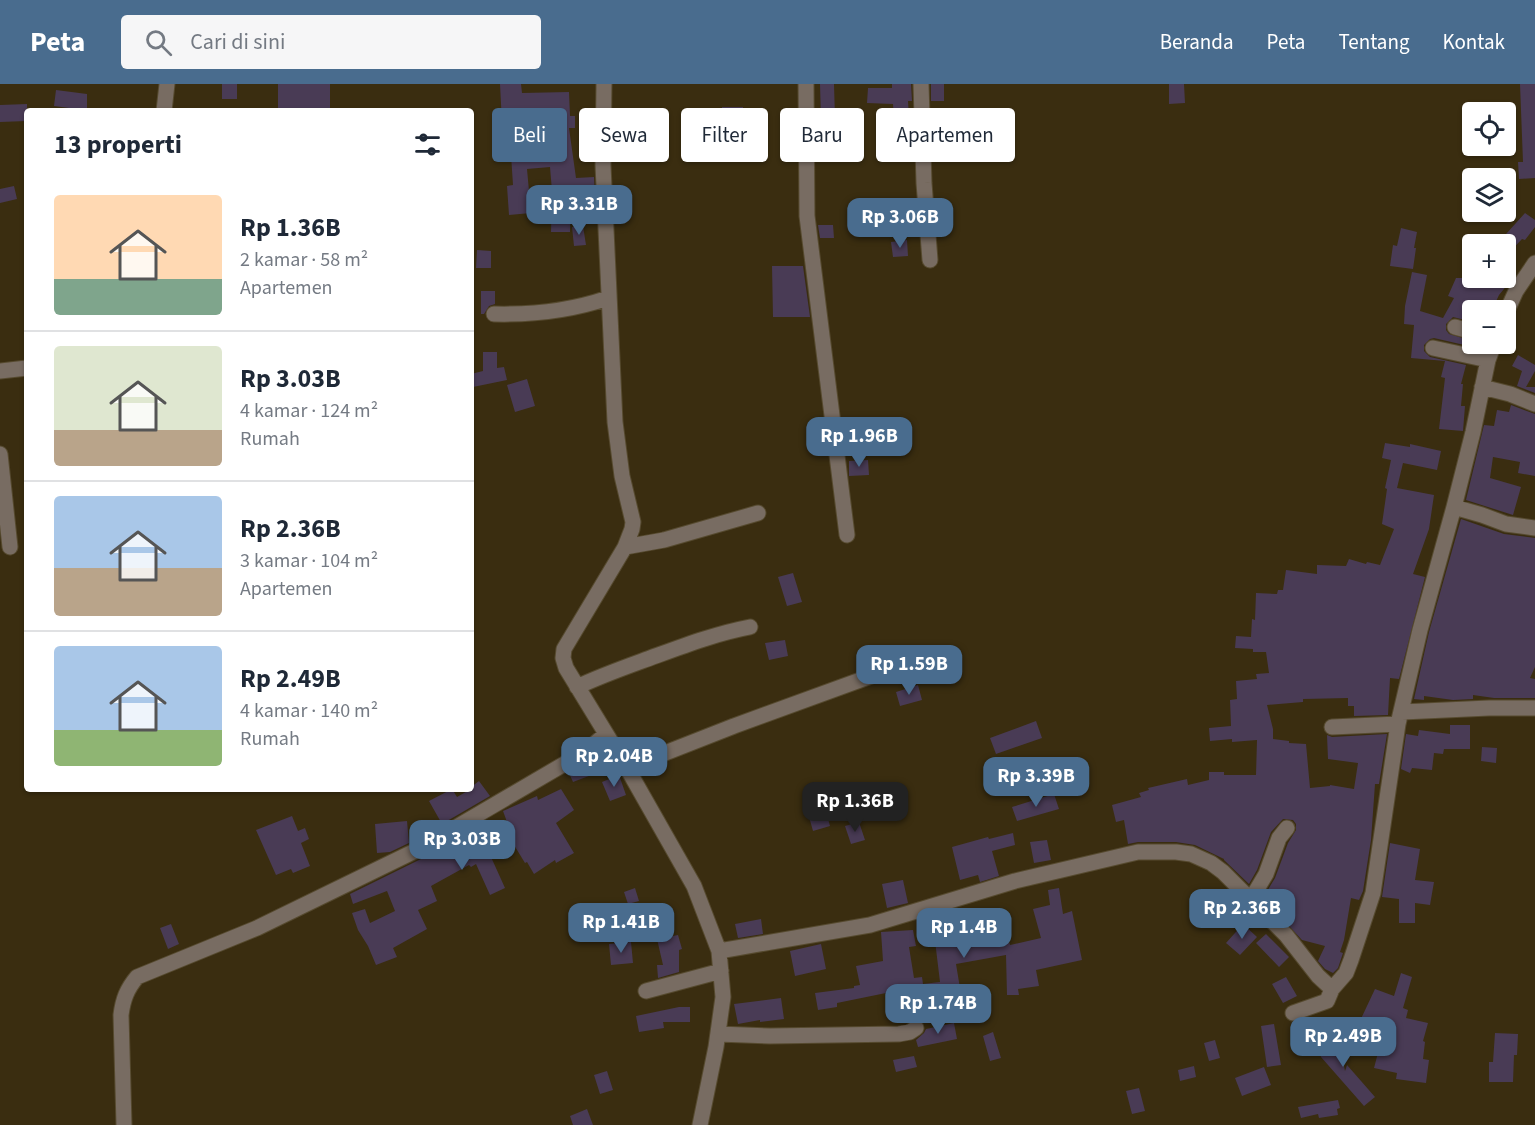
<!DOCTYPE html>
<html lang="id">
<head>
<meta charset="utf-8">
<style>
  body { margin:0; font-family:"Source Sans 3",sans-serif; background:#f6f6f7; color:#1f2937; height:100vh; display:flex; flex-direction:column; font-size:22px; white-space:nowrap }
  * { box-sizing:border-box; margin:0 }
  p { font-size:20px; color:#747a83 }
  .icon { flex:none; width:33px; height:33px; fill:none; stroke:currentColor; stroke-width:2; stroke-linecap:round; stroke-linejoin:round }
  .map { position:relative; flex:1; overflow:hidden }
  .drawer { position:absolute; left:24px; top:24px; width:450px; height:684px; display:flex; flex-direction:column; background:#fff; border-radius:6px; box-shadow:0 2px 4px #0004 }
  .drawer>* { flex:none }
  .guide { position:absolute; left:492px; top:24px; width:570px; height:54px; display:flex; gap:12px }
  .controls { position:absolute; left:1462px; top:18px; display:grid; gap:12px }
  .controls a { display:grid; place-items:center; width:54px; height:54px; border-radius:6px; background:#fff; box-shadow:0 2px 4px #0004; font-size:30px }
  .price { position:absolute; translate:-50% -51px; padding:0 14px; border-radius:12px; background:#496c8e; color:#fff; font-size:20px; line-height:39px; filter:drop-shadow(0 2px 3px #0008) }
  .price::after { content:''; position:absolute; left:50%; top:36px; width:18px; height:14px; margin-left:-9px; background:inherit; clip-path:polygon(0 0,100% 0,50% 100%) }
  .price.selected { background:#222; color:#fff }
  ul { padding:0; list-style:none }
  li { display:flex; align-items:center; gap:18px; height:150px; padding:0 30px }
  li+li { border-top:2px solid #e0e1e3 }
  li span { display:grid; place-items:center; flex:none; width:168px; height:120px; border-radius:6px; color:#555 }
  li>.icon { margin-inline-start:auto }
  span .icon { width:72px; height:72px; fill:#fffc; stroke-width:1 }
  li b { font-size:26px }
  h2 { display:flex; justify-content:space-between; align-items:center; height:72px; padding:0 30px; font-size:26px }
  .tag { padding:0 21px; border-radius:6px; background:#fff; box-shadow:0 2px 4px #0004; font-size:21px; line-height:54px }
  .tag.selected { background:#496c8e; color:#fff }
  header { display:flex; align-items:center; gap:36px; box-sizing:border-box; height:84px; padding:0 30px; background:#496c8e; color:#fff }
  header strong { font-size:28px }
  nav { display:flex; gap:33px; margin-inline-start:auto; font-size:21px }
  .search { width:420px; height:54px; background:#f6f6f7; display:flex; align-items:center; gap:15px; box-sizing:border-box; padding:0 21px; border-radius:6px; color:#747a83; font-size:22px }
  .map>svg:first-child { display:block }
</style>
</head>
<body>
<header>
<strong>Peta</strong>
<div class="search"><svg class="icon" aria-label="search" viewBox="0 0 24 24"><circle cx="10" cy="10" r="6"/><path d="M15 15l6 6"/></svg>Cari di sini</div>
<nav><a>Beranda</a><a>Peta</a><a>Tentang</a><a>Kontak</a></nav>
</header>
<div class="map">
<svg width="1535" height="1041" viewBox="0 0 1535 1041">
  <rect width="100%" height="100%" fill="#3a2d10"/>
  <path fill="#493b55" d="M222,0H237V15H222Z
    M278,0H330V27H278Z
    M500,0H521L522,9L569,8L570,32H575V44H569L576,94L594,93L595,114L571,115L570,148H551L552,107L550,83L527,85L531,129L509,131L507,102L513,101L511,71L551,67V56H554V31H546V28L516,29L517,38L502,39Z
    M820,0H834L835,34L821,35Z
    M892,0H911L912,17H908L909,33L894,34L893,20L867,19L868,4H892Z
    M931,0H944V17H931Z
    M1169,0H1184L1185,19L1169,20Z
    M1520,0H1535V94L1519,95L1518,78H1523Z
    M56,6L87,10V27H69V24L54,22Z
    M27,20V37L0,38V21Z
    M722,23H743V44H722Z
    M14,102L17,115L0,119V105Z
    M1525,129L1535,136V143L1525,156L1522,155L1506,172V160H1497Z
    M818,141H833L834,154H820Z
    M583,142L586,161L574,162L572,143Z
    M1401,144L1417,148L1414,164H1416L1413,185L1390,182L1393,161L1397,162Z
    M907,156L908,172L893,173L891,158Z
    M477,166L491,167V184H476Z
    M772,182H803L810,233H773Z
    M1412,188L1427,191L1420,227L1443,234L1454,214L1448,212L1456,194H1513L1499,211L1492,226H1473V238L1453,233L1446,240V246L1449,250L1473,257V263L1434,254L1430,255L1424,261V267L1430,273L1466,281L1461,300H1463L1461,322H1465L1463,347L1439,345L1445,294L1441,293L1445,277L1411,274L1414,241L1404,240L1405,222Z
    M481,207H495V220L489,222L484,230H481Z
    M483,268H497V284L504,283L507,296L473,303L471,290L483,287Z
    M1518,271L1535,281V287L1526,303H1535V309L1517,302L1522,287L1512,282Z
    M527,295L535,322L515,328L507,301Z
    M1511,321L1535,330V392L1518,389L1520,378L1493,373L1490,394L1521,403L1513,431L1466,416L1484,341L1494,342L1497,326L1509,328Z
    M1385,359L1410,363V360L1441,367L1437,386L1403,379L1397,404L1434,411L1429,445L1413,490L1425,493L1399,595L1390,594L1388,631L1354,632V622H1348V614L1303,615V618L1267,621L1273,645V655L1289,657V659L1306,660L1310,704L1330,702V701L1354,705L1358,679L1328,675L1327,651L1332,653L1387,650L1379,700H1375L1371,756L1363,807L1359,816L1351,814L1344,856L1340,868L1343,869L1338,884L1333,889L1325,885L1318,877L1325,862L1302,856L1263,814L1275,794L1288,759L1296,746V740L1293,736L1283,735L1271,748L1257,786L1249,800L1224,776V775L1195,761L1176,758H1138L1128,760L1124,736L1116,738L1112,721L1141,713L1139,709L1149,706L1148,704L1187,695L1188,701L1209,696V688H1224V691H1256L1257,656L1232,658V655L1210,657L1209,644L1231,642L1230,616L1237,615L1236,597L1257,595L1256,590L1269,589L1266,568H1253V565L1235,564L1236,552L1251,553L1252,535L1255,536L1256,509L1277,510L1278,506H1283L1286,486L1317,490V481L1346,482L1349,475L1366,480L1367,478L1380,481L1394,445L1382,440L1387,405L1385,404L1391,376L1382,374Z
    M868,376L869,391L849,392V377Z
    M1461,435L1504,450L1535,454V583L1530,594L1535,595V614H1494L1473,611V615L1453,616L1424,612V616L1414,615L1429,548Z
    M793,489L802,518L787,522L778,493Z
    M785,556L788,572L769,576L765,559Z
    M918,601L922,616L900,622L896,608Z
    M1036,637L1042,654L996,670L990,654Z
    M1450,641H1470V665H1444L1443,670L1434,669L1432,686L1412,684L1410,689L1401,685L1406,650L1418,652L1419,646L1450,650Z
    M1482,663L1497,664L1496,679L1481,677Z
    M597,676L602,687L573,698L569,689Z
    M619,691L626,711L610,717L602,698Z
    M479,697L490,712L442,740L429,717L452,705L457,713L471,705V703Z
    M561,705L574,726L556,739L574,769L556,779L555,776L534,790L527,778L525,779L514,761L491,773L505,804L490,811L476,780L471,783L469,781L431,802L437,817L418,826L427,845L393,864L397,873L376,881L368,862L358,846L352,829L365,825L370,839L395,827L387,807L353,820L350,810L423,774L475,743L484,764L511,749L503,727L537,712L538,716Z
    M1054,710L1059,725L1017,737L1012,723Z
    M825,724L830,742L813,747L808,729Z
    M292,732L298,747L305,744L309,755L301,759L310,782L293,789L291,785L276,791L256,746Z
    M407,737L409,759L390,768L377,769L375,740Z
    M859,738L865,756L851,760L845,742Z
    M1013,749L1015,761L992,767L999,792L980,798L978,791L960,796L952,763L988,753L989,755Z
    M1047,756L1051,776L1034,779L1030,758Z
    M1390,759L1420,765L1415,796L1434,798L1430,821L1415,819V839H1399V815L1382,813Z
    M903,796L908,819L887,824L882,800Z
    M635,804L639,817L628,820L624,808Z
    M1059,804L1063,830L1072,827L1082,876L1036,886L1039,902L1018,905L1019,911H1007L1006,871L956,880L960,904L965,903L968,919L956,921L955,917H933L889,925L886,909L837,919V923L818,926L815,909L854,904V902L860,901L856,882L883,877L881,848L913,846L916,862L909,863L914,894L922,893L923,900L940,898L932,832L947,828L949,845L986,837L985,833L1001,830L1010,861L1041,854L1033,825L1050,821L1048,806Z
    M761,835L763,850L738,854L735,840Z
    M171,840L179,860L168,865L160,844Z
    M1243,840L1257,853L1240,871L1226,859Z
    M1266,850L1289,873L1279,883L1256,859Z
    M678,851L682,865L679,866V888L658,894L657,881H663L657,855Z
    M631,858L633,879L611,881L609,860Z
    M821,860L826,885L795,892L790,867Z
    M1401,889L1412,893L1403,924L1408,926L1406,934L1428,939L1423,957L1425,958L1423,975L1429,976L1426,999L1396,995L1397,989L1374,984L1379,965L1354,958L1359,939L1375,905L1394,912Z
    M1286,893L1297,912L1283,919L1272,900Z
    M781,914L784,935L760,938V936L738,940L734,920Z
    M679,923H690V938H663L664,944L639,948L636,932Z
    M954,939L957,955L918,963L916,956L924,949L926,945Z
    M1274,940L1281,981L1267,983L1261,942Z
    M993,948L1001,974L990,977L983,952Z
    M1495,949L1518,950L1517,971H1514L1513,998H1489V978H1493Z
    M1338,950L1345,987L1347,981L1375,1013L1364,1022L1321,973L1317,954Z
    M1215,956L1220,974L1209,977L1204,959Z
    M914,972L917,983L896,988L893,976Z
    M1194,982L1196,993L1180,997L1178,986Z
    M1264,983L1271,1001L1242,1012L1235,994Z
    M607,987L613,1006L600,1010L594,991Z
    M1139,1004L1145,1027L1132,1030L1126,1007Z
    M1338,1016L1340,1024L1337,1025L1338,1031L1319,1034L1318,1030L1301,1034L1298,1023Z
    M587,1025L593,1041H573L570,1032Z"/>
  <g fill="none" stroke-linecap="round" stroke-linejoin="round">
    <defs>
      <path id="minor" d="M604,0L603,81L615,338L622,392L633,438L632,445L625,463L564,565L563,574L566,584L627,684L694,802L719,867L723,913L716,963L700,1041
        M806,0L807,132L847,451
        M921,0L924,99L930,176
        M164,27L167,0
        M1506,229L1516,207L1535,179
        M494,230C534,231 570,227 608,214
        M1455,243L1473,248
        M1433,264L1488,276
        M0,287L27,284
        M1482,303L1510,310L1535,320
        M0,370L10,463
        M1454,423L1482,431L1506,440L1535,444
        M625,463L664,456L758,429
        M577,603C598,593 620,585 642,577C678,564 713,550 750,543
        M1402,628L1489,624H1535
        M1332,643L1398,640
        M627,684L734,642L885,587
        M1250,817L1266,790L1279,754L1287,744
        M719,867L870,841L1015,797L1138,768H1176L1191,770L1211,779L1223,788L1286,851L1318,892L1332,905
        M646,907L721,887
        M1293,929L1327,917L1332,905L1346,889L1351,876L1373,809L1398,640L1420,546L1454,423L1473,348L1488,276L1494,260
        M718,950L770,952L899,950L910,948L916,944
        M124,1041L121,931C123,915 127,905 137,893L257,844L419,765L571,676L592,662L606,650"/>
    </defs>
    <use href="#minor" stroke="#564a2f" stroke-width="17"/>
    <use href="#minor" stroke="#786c62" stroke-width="15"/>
  </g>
</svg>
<div class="controls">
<a><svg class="icon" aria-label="locate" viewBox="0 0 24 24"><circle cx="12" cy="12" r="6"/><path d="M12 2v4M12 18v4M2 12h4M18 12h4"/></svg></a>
<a><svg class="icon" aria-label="layers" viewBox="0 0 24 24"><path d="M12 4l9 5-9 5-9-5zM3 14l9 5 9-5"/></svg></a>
<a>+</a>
<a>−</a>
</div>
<b class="price" style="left:579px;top:152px">Rp 3.31B</b>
<b class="price" style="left:900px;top:165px">Rp 3.06B</b>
<b class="price" style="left:859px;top:384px">Rp 1.96B</b>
<b class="price" style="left:909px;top:612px">Rp 1.59B</b>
<b class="price" style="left:614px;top:704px">Rp 2.04B</b>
<b class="price" style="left:1036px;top:724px">Rp 3.39B</b>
<b class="price selected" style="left:855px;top:749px">Rp 1.36B</b>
<b class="price" style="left:462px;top:787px">Rp 3.03B</b>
<b class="price" style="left:1242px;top:856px">Rp 2.36B</b>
<b class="price" style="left:621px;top:870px">Rp 1.41B</b>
<b class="price" style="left:964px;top:875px">Rp 1.4B</b>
<b class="price" style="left:938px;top:951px">Rp 1.74B</b>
<b class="price" style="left:1343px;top:984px">Rp 2.49B</b>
<div class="guide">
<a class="tag selected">Beli</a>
<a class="tag">Sewa</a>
<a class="tag">Filter</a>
<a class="tag">Baru</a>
<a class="tag">Apartemen</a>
</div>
<section class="drawer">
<h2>13 properti<svg class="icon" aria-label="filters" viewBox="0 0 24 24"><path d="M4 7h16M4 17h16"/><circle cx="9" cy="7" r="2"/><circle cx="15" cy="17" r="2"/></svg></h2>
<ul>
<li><span style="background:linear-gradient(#ffd9b3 70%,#7fa58c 0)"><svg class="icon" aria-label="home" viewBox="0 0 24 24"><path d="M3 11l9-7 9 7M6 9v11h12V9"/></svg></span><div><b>Rp 1.36B</b><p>2 kamar · 58 m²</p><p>Apartemen</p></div></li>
<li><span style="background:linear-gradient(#dfe7d0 70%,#b9a48a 0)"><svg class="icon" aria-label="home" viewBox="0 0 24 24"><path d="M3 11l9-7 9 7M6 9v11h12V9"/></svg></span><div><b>Rp 3.03B</b><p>4 kamar · 124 m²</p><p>Rumah</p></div></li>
<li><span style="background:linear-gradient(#a9c7e8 60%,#b9a48a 0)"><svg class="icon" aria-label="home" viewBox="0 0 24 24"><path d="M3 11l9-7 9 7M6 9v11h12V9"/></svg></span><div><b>Rp 2.36B</b><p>3 kamar · 104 m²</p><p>Apartemen</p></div></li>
<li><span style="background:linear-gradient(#a9c7e8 70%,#8fb573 0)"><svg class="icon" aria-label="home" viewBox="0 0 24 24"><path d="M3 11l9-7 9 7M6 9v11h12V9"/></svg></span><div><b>Rp 2.49B</b><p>4 kamar · 140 m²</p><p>Rumah</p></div></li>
</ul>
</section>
</div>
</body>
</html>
